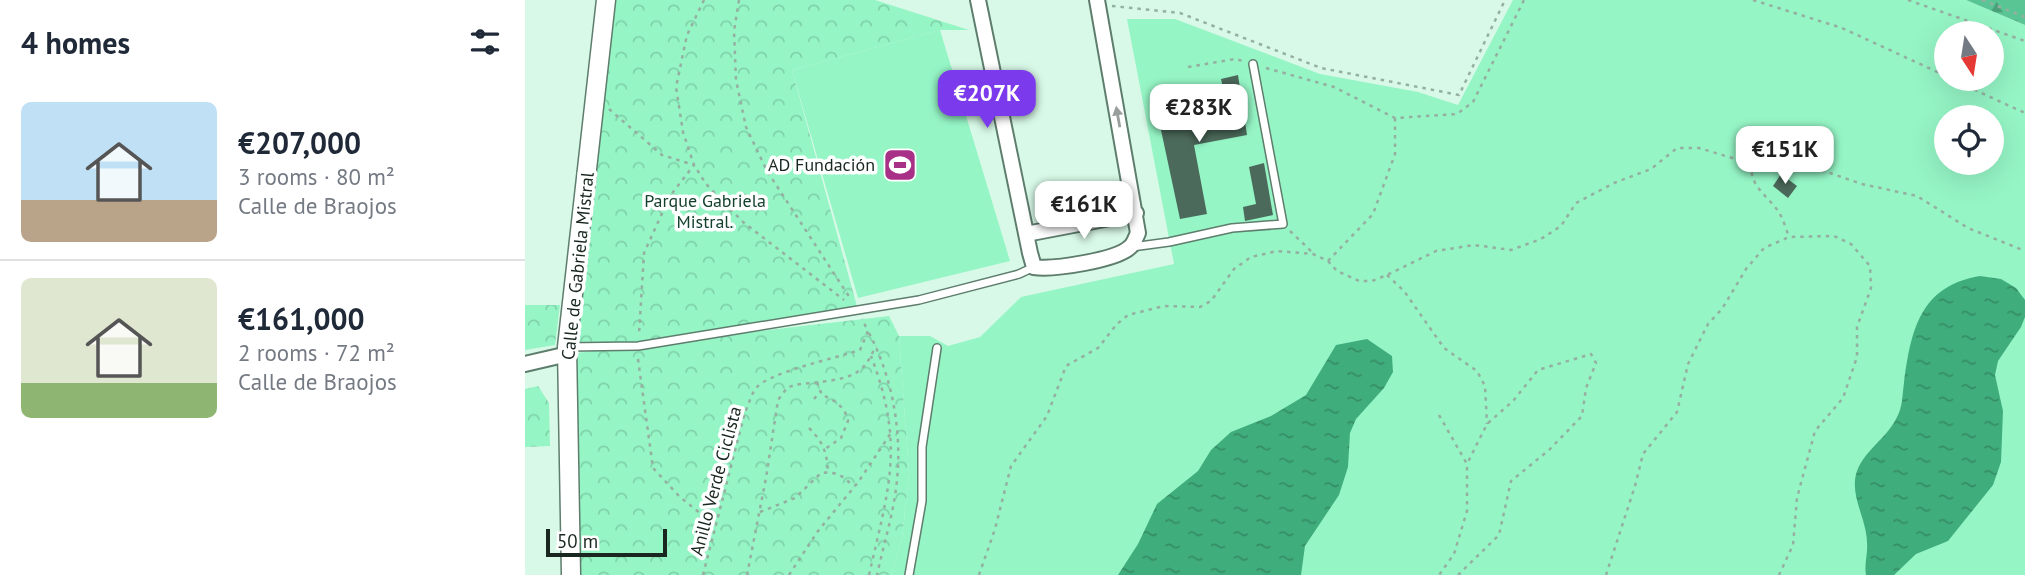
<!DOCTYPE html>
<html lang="en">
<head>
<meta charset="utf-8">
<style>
  body { margin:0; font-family:"PT Sans",sans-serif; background:#f2f2f3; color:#1f2937; height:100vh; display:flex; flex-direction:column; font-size:26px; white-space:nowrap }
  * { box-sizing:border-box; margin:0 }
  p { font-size:23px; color:#747a83 }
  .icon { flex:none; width:38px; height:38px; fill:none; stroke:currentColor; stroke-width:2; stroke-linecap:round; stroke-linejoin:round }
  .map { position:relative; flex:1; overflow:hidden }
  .drawer { display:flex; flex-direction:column; background:#fff; width:525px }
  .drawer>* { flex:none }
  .needle { width:46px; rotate:168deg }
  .fabs { position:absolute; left:1409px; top:21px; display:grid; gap:14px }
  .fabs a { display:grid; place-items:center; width:70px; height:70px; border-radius:50%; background:#fff; box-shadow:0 7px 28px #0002; font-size:35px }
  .scale { position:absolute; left:21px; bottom:18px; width:121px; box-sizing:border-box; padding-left:7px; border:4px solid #1a2720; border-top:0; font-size:19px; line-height:24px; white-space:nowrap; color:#1a2720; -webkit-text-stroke:5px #fff; paint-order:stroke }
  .price { position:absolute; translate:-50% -60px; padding:0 16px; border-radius:14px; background:#fff; color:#222; font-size:23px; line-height:46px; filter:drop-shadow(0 2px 4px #0008) }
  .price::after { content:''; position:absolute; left:50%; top:42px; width:21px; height:16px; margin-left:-10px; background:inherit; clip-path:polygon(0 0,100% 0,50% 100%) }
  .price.active { background:#7c3aed; color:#fff }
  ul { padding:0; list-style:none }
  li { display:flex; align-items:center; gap:21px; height:175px; padding:0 21px }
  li+li { border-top:2px solid #e0e1e3 }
  li span { display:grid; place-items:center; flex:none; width:196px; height:140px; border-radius:10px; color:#555 }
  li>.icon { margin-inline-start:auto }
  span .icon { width:84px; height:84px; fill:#fffc; stroke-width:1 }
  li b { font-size:30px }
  h2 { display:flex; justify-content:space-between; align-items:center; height:84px; padding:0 21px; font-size:30px }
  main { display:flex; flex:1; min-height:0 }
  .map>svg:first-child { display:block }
</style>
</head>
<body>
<main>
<section class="drawer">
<h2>4 homes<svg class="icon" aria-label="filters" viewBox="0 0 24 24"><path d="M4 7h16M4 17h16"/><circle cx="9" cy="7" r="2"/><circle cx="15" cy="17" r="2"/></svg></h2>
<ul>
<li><span style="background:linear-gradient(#bfe0f5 70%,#b9a48a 0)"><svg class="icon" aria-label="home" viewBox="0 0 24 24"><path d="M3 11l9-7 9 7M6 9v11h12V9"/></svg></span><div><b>€207,000</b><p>3 rooms · 80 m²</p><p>Calle de Braojos</p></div></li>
<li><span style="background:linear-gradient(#dfe7d0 75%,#8fb573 0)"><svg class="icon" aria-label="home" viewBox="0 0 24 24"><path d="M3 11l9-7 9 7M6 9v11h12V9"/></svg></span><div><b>€161,000</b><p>2 rooms · 72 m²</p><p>Calle de Braojos</p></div></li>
</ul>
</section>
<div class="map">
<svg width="1500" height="575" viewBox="0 0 1500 575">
  <defs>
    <pattern id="forest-firs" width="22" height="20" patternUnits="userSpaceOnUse" patternTransform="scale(1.75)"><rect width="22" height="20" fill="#5ac594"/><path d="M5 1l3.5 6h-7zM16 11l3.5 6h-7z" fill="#4aa078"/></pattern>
    <pattern id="park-crowns" width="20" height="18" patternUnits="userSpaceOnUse" patternTransform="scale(1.75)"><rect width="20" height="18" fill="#95f5c5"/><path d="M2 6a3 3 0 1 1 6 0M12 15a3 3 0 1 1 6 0" fill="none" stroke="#80d2a9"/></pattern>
    <pattern id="water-ripples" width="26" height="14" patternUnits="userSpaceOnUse" patternTransform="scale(1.75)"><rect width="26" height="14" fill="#40ad7d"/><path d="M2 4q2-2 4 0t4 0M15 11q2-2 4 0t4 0" fill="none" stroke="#358d66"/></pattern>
  </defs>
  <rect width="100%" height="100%" fill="#d8f9e7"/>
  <path fill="#95f5c5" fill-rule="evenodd" d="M988,0H1441L1500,25V575H366L377,539L384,474L374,336H405L423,346L455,337L496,297L649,264L602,19H650L795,74L893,92L933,105ZM1421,33H1466V79H1421ZM1421,117H1466V163H1421Z
    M415,30L485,261L333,298L267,70Z"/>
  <path fill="url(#forest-firs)" d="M1441,0H1500V25Z"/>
  <path fill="url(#park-crowns)" d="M86,0H350L444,30H415L267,70L333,310L147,341L364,316L374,336L384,474L377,539L366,575H50L43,354L101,347H42Z
    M0,305H35L30,345L0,350Z
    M13,386L24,403L25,446L0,447V389Z"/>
  <path fill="url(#water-ripples)" d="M1455,276L1476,279L1491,288L1500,300V317L1496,327L1473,361L1470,375L1478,411L1476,462L1468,485L1423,541L1391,554L1369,575H1341C1339,564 1343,554 1342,543C1342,522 1328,501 1330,480C1333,454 1360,441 1371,419C1378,407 1377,396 1379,383C1386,330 1395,286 1455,276Z
    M842,339L867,356L868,372L859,388L831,419L825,433L823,467L814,495L780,546L776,575H593L613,544L632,504L673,471L686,450L706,432L746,416L781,395L811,345Z"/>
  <path fill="#4c6a5b" d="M713,75L722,135L669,145L682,214L655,219L633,116L702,105L696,79Z
    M739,163L748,215L720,221L718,207L731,204L724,167Z
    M1256,174L1272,186L1263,198L1248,186Z"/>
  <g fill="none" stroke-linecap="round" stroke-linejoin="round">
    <defs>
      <path id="service" d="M607,247L644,242L707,228L758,224L728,64
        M42,347L113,346L394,300L494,274L509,267
        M384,575L397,501V447L412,348"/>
      <path id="minor" d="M453,0L505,253L509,267C528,270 592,260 605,247C609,244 611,237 613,233L572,0
        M501,234L611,213
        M0,364L43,354"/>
      <path id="tertiary" d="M46,575L42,347L81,0"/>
    </defs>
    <use href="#service" stroke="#5e7d6d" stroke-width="10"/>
    <use href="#minor" stroke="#5e7d6d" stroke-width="18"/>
    <use href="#tertiary" stroke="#5e7d6d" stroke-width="21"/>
    <path stroke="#95afa1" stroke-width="2.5" stroke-dasharray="3.5 5" stroke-linecap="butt" d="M179,0L162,35L151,87L158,132L169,165L181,184L218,222L319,300
      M214,0L209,31L211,80L221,127L242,171L325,298
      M1228,0L1317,28L1421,76
      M1383,0L1500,41
      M1457,0L1500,17
      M587,6L655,13L796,68L934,95L980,0
      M663,67L710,59L718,61
      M741,68L809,87L870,118L932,114L948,102L999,0
      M1426,79L1500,113
      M84,109L137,155L169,165L145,196L119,253L114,334
      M1227,164C1223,185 1243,196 1253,211C1258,218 1261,229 1264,237
      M765,231L788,253
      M803,261L848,214L870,154V118
      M862,275L879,291L919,348L952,371L960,386L962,424
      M344,333C367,377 377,430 372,480C369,512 359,543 352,575
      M113,359L128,468L155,497L191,526
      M292,382L297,395C309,400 320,406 323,421L316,438L300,449
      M289,399L295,392
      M914,415L942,464V511L929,554L914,575
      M284,428C298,442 302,452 303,472
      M235,512L270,498L296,473C310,471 320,476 328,487
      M178,575L220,412C224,405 226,393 232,387C246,372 311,358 335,350L343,331L337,319
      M222,575L241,478L253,400L262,388L269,385C287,382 321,382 335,370C343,364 346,355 351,346
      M264,575L293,531L334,481L366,433
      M344,575C364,487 380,445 346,356
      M454,575L470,529L486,466L522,416L541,366L573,348L592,324L603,315L639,306L675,307L686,301L709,269L726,257L752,251L788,254L803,261L812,271L834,281H847L862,275L911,251L949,245L986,250L1016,239L1036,226L1051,203L1089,183L1126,169L1152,148H1174L1227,164L1260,163L1287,167L1337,184L1392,196L1443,228L1500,251
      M933,575L974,535L986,481L1024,450L1057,416L1061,388L1071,363L1066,354L1013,370L988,401L962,424L942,464
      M1081,575L1110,486L1118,454L1152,412L1163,364L1183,324L1197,309L1221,269L1239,248L1264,237L1309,236L1326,244L1345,266L1346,288L1332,327V357L1318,398L1290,431L1272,498L1268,545L1254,575"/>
    <use href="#service" stroke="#fff" stroke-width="7"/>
    <use href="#minor" stroke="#fff" stroke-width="14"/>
    <use href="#tertiary" stroke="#fff" stroke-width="18"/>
  </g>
  <defs><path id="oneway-solid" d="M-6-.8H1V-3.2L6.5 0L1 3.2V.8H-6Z" transform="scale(1.75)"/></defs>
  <use fill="#989e9b" href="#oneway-solid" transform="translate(593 117) rotate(-100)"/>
  <defs>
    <symbol id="stadium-square" viewBox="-11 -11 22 22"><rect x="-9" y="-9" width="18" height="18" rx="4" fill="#a83087" stroke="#fff"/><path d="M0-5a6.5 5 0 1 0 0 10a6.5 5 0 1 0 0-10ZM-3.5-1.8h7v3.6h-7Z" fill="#fff"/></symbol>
  </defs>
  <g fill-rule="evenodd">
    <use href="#stadium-square" x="356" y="146" width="38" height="38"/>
  </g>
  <g text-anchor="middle" stroke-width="7" stroke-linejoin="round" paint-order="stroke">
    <g font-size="18" fill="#1a2720" stroke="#fff" text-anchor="end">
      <text x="350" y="171">AD Fundación</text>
    </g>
    <g font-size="18" fill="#13412d" stroke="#fff">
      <text x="180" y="207">Parque Gabriela<tspan x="180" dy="21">Mistral.</tspan></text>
    </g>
    <g font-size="18" fill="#1a2720" stroke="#fff">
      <text transform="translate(53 266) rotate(-84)" y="6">Calle de Gabriela Mistral</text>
      <text transform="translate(191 481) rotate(-75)" y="6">Anillo Verde Ciclista</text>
    </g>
  </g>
</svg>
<div class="fabs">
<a><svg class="needle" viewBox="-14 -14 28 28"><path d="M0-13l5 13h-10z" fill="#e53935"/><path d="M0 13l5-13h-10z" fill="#747a83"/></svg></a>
<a><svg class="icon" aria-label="locate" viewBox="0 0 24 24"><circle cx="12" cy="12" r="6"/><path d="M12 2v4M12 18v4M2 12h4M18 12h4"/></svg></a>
</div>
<div class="scale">50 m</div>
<b class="price active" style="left:462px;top:130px">€207K</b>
<b class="price" style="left:674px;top:144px">€283K</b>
<b class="price" style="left:1260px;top:186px">€151K</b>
<b class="price" style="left:559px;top:241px">€161K</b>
</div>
</main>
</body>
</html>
